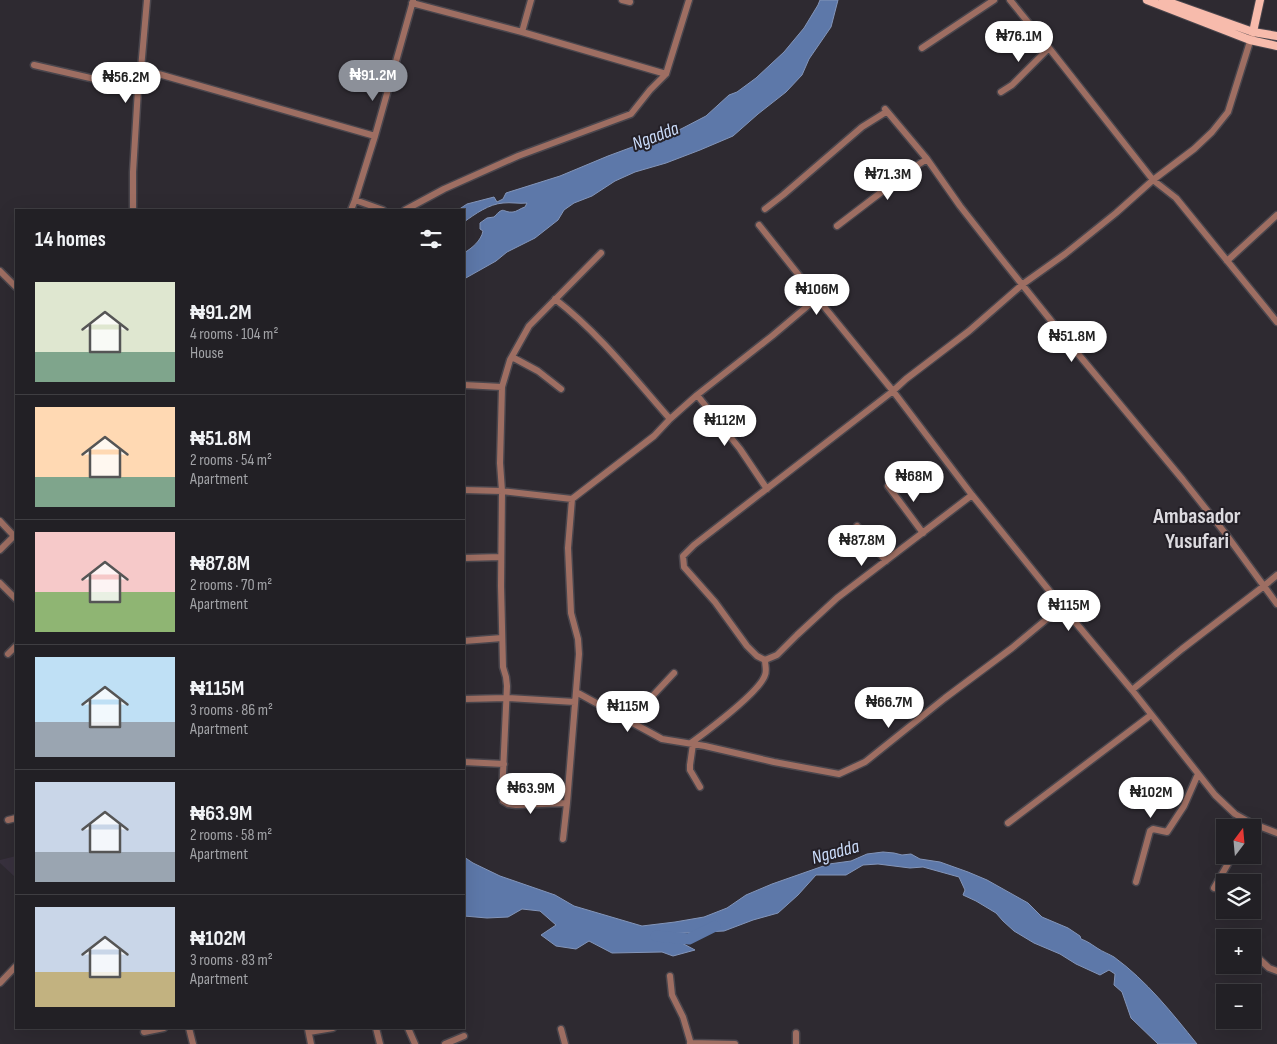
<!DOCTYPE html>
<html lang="en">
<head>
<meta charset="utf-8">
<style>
  body { margin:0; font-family:"Sofia Sans Condensed",sans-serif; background:#2a282d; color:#f1f3f6; height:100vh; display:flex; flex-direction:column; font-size:19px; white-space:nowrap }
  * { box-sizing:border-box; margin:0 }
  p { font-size:16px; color:#a2a3a7 }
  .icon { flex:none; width:28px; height:28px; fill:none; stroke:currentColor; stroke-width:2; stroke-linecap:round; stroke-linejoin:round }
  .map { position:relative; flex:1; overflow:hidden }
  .sheet { position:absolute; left:15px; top:209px; width:450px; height:820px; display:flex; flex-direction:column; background:#222025; border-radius:0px; box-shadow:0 5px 20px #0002,0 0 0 1px #3f3e42 }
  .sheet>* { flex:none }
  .needle { width:32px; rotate:16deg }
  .controls { position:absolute; left:1216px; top:819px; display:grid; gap:10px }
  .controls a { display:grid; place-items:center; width:45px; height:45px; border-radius:0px; background:#222025; box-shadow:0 5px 20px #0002,0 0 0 1px #3f3e42; font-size:25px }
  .price { position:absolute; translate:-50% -42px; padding:0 11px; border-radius:18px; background:#fff; color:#222; font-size:16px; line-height:32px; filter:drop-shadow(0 1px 2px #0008) }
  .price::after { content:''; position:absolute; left:50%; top:30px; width:15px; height:11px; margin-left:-8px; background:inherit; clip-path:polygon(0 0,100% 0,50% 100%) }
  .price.active { background:#8c9099; color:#fff }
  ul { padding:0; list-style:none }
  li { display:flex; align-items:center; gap:15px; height:125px; padding:0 20px }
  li+li { border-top:1px solid #3f3e42 }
  li span { display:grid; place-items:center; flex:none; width:140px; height:100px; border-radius:0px; color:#555 }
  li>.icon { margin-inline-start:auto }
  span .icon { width:60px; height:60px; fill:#fffc; stroke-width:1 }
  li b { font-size:21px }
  h2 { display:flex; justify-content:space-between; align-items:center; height:60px; padding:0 20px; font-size:21px }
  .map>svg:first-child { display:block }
</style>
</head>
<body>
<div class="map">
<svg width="1277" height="1044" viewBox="0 0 1277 1044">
  <rect width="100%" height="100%" fill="#2e2a31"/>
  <path fill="#38313e" d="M16,856V878L0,863V860Z"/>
  <path fill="#5d78a9" stroke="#8395b9" d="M820,0H838L831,27L809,59L802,75L786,92L758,114L733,136L700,150L666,163L635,172L615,181L592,196L574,203L564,210L558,220L535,238L507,252L496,261L464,279V253C472,248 481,241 483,231L480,229V223L487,218L494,217C505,205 502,213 513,212C516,212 521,208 525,207L527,203C519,204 511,202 503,203C489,204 475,214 464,222V210H458L467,204L494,197L497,202L503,199L506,193L560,176L608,156L681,129L706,116L729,95L737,92L756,78L784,52L804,28L818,5Z
    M883,852L894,853L902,855L911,854L920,859L940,862L968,872L987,880L1028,903L1042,917L1068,928L1080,936L1081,939C1087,941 1091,944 1097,948C1103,952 1109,954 1114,957C1147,981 1172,1013 1197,1044H1158L1131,1018L1122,992L1114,985L1115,974L1109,970L1100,975L1076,964L1060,954L1034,943L1014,931L1003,921L996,913L976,901L963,895L965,890L959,877L923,867L910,868L878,864L863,865L846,875H816L798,895L778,913L753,920L724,931L665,934L695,950L673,956L662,952L612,953L589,941L576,949L556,946L541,935L556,925L540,911L522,909L508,917L487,918L464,916V857L473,863L500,876L555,895L574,906L642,926L675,922L704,917L727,908L746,895L772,884L829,864L851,861L867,854Z"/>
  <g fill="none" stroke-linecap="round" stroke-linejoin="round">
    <path stroke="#5d78a9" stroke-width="11" d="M656,936L689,939L715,926"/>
    <defs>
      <path id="minor" d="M622,0L630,2
        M1010,0L1049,48L1153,180L1176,198L1277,322
        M412,3L522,32L666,74
        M522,32L531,0
        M922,48L994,0
        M34,65L138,89
        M141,69L375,136
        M1001,92L1012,85L1049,48
        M885,109L927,159L960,206L1000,257L1069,343L1183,480L1225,533L1277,604
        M355,200L383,210
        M765,209L783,195L862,127L886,112
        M133,210V172L138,89L141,69L147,0
        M351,210L355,200L375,136L413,1
        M405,210L444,189L518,156L631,114L650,90L666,74L689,0
        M759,225L817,298L893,391L972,495L1060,604L1132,690L1215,795L1235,814L1251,823L1277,833
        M837,226L913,168L927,159
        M1227,261L1277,215
        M0,271L16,287
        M555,299C600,334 633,377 670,419
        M512,357L538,371L561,389
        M464,385L502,387
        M697,395L740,449L767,489
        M888,486L923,533
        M464,490L502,491L572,499L654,436L670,419L697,395L772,336L817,298
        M972,495L837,598L797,635L777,655L765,660L757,656L747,646L715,602L684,567L683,556L694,545L893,391L906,379L969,331L1023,284L1065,254L1116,213L1153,180L1194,149L1212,132L1228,112L1253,32
        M572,499L568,548L571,613L578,639L579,654L567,803L516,805L508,804L503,801L502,795L507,686L506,677L503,667L501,586L502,491L500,463L502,387L510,360L529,326L601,253
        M0,521L14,536
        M857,526L886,561
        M0,550L16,534
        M464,558L501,557
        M0,583L16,599
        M464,641L502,638
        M8,654L16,646
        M1132,690L1182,649L1264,586L1277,575
        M576,692L662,739L705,746L774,762L839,774L865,762L945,698L1012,648L1048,618L1060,604
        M464,699L507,698L575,702
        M629,721L674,673
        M691,743C707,731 760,692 765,675C767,671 765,665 765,660
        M693,744L690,765V770L700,787
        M464,762L504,764
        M8,820L16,818
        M1008,823L1151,715
        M563,839L567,803
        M1136,882L1150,831L1153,829L1167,832L1184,806L1198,774
        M1214,888L1233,855
        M1252,952L1269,968L1277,971
        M670,976L672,995L683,1017L691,1044
        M0,983L16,966
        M189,1028L193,1044
        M376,1028L380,1044
        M408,1028L415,1044
        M308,1029L311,1044
        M561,1029L565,1044
        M144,1032L164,1028
        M309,1032L333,1028
        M690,1043L735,1044
        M445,1044L464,1036
        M796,1044V1033"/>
      <path id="major" d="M1147,0L1250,40L1277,46
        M1163,0L1253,32L1277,36
        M1253,32L1260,0"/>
    </defs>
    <use href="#minor" stroke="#4a464d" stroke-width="9"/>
    <use href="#major" stroke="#4a464d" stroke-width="10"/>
    <use href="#minor" stroke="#9e6e62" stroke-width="6"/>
    <use href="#major" stroke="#f7bbac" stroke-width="8"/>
  </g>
  <g text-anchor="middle" stroke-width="4" stroke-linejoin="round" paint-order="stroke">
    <g font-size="19" font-style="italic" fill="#cbdcfa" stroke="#242027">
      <text transform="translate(655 135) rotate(-21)" y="7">Ngadda</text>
      <text transform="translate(835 851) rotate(-15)" y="7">Ngadda</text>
    </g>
    <g font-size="22" font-weight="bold" fill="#dcdadf" stroke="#242027">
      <text x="1197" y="523">Ambasador<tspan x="1197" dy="25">Yusufari</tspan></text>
    </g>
  </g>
</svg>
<div class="controls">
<a><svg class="needle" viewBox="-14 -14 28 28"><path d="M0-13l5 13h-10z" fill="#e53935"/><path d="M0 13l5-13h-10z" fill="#a2a3a7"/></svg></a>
<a><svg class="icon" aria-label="layers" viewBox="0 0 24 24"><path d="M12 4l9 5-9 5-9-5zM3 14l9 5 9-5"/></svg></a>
<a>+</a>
<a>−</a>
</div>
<b class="price" style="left:1019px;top:63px">₦76.1M</b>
<b class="price active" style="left:373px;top:102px">₦91.2M</b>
<b class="price" style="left:126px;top:104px">₦56.2M</b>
<b class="price" style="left:888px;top:201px">₦71.3M</b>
<b class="price" style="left:817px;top:316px">₦106M</b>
<b class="price" style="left:1072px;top:363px">₦51.8M</b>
<b class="price" style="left:725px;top:447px">₦112M</b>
<b class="price" style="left:914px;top:503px">₦68M</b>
<b class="price" style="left:862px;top:567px">₦87.8M</b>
<b class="price" style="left:1069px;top:632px">₦115M</b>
<b class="price" style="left:889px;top:729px">₦66.7M</b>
<b class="price" style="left:628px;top:733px">₦115M</b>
<b class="price" style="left:531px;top:815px">₦63.9M</b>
<b class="price" style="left:1151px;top:819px">₦102M</b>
<section class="sheet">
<h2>14 homes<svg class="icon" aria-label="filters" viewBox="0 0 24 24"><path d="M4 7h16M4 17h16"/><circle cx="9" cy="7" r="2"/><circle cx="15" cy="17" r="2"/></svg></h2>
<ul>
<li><span style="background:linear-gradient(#dfe7d0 70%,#7fa58c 0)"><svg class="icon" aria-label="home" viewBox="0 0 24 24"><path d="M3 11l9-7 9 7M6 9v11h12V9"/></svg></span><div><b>₦91.2M</b><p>4 rooms · 104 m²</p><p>House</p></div></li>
<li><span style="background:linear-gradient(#ffd9b3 70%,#7fa58c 0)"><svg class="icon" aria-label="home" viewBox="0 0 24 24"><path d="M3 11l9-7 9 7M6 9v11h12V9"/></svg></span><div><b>₦51.8M</b><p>2 rooms · 54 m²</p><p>Apartment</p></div></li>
<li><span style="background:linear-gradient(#f6c9c9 60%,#8fb573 0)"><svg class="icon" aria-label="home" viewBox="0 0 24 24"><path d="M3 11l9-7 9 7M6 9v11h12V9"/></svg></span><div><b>₦87.8M</b><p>2 rooms · 70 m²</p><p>Apartment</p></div></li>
<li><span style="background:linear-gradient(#bfe0f5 65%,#9aa5b1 0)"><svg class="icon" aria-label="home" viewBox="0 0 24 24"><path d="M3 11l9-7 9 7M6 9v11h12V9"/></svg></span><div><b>₦115M</b><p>3 rooms · 86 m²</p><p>Apartment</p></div></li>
<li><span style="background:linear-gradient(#c9d6e8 70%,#9aa5b1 0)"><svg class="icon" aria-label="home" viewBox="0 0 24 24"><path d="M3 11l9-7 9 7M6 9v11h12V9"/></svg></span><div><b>₦63.9M</b><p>2 rooms · 58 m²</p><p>Apartment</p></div></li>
<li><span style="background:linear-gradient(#c9d6e8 65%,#c2b280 0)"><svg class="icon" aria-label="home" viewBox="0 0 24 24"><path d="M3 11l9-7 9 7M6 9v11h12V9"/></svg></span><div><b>₦102M</b><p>3 rooms · 83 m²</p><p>Apartment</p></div></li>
</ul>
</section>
</div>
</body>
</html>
